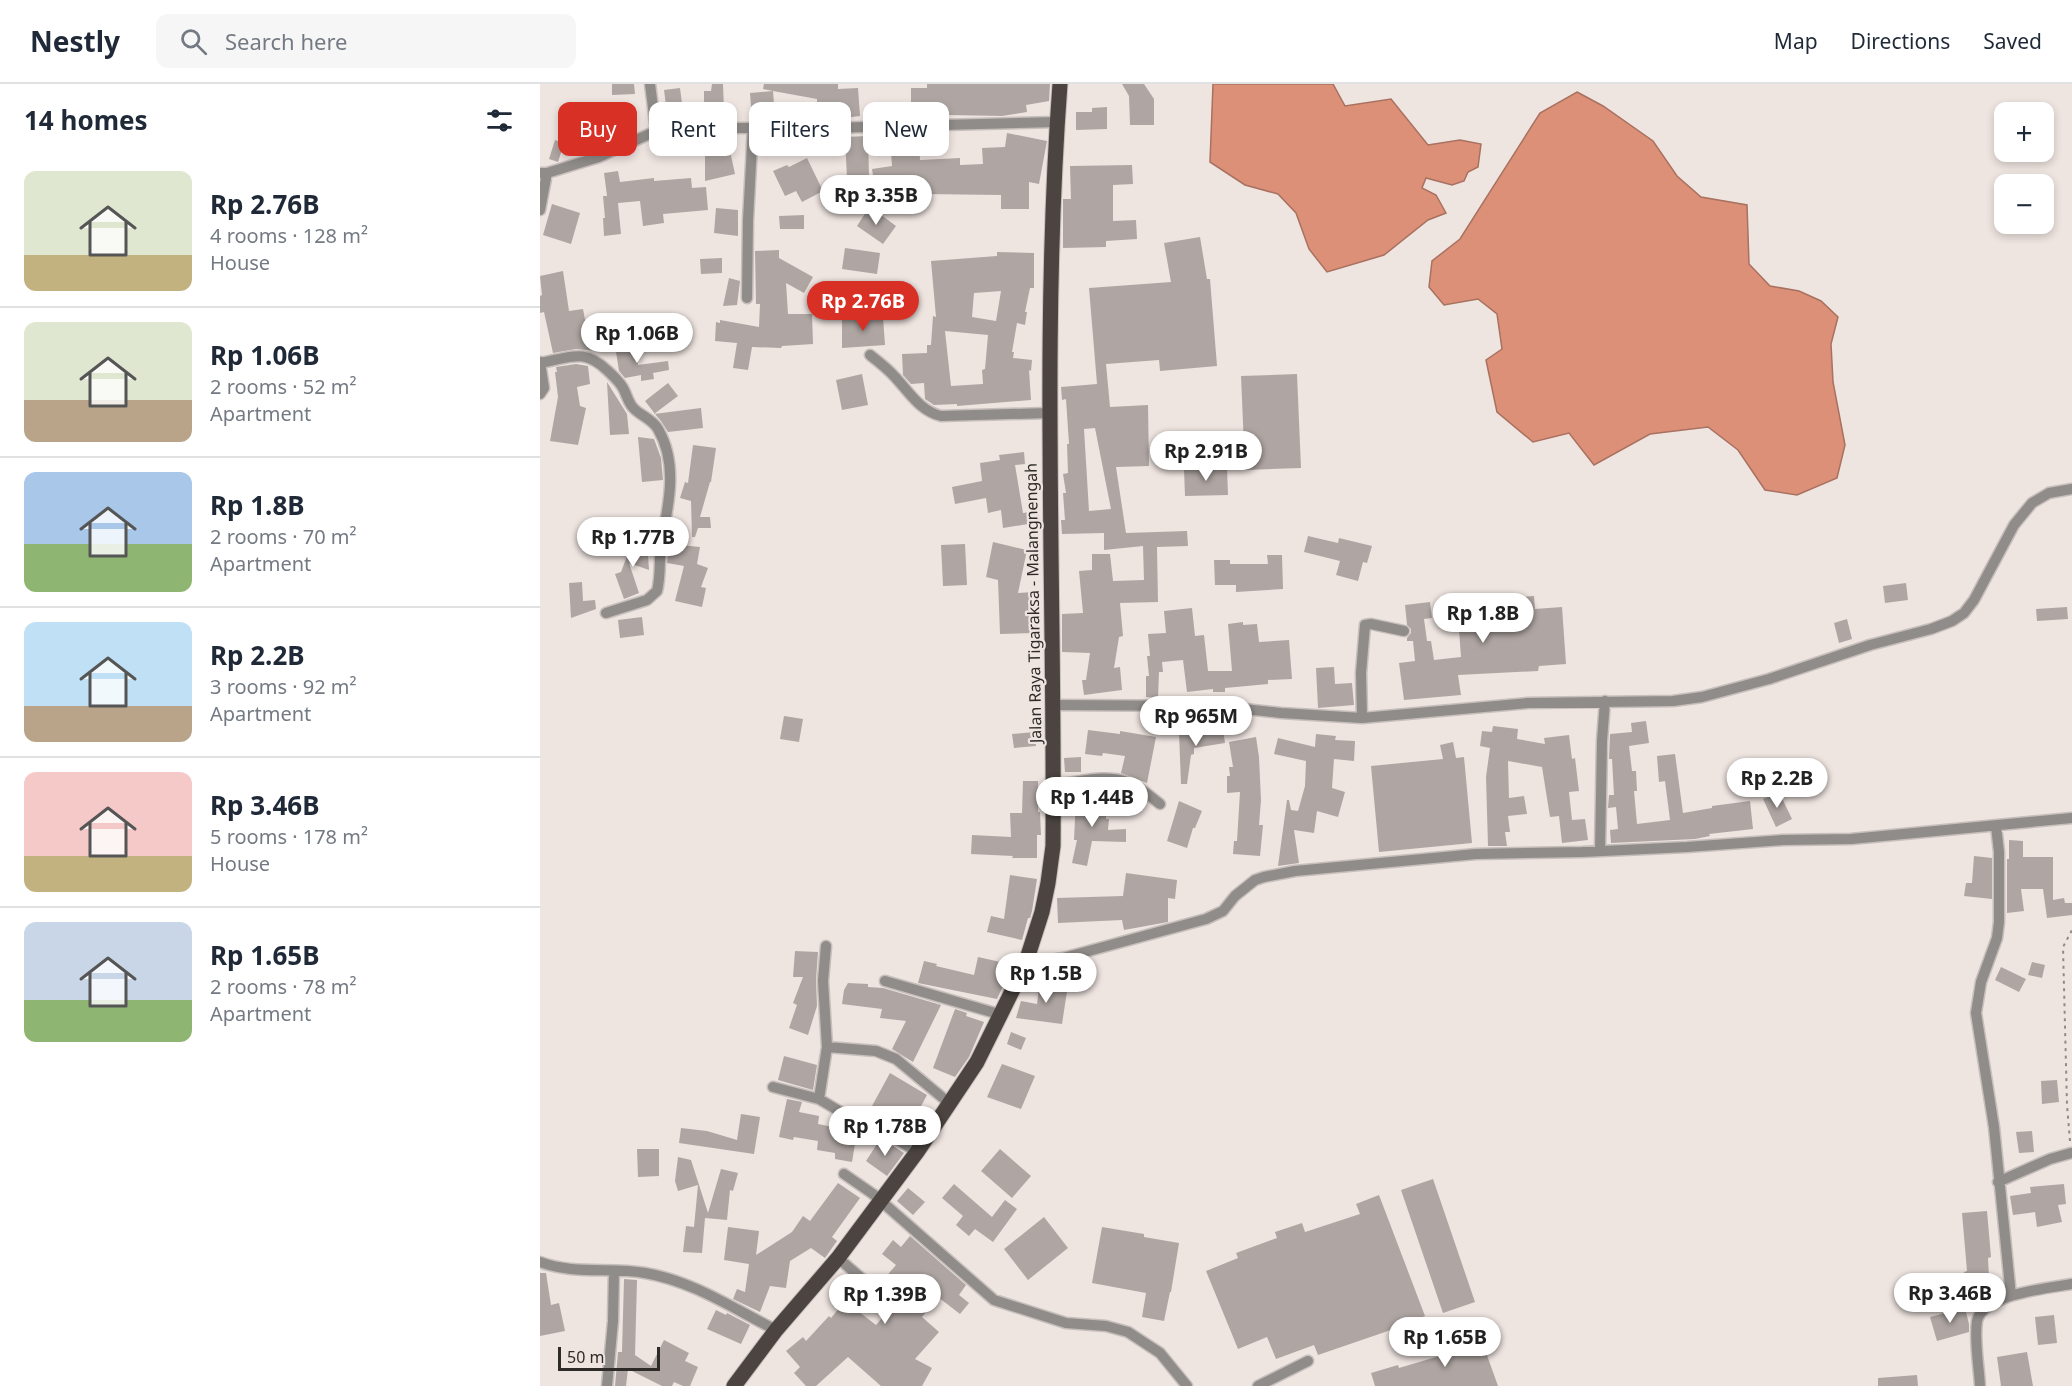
<!DOCTYPE html>
<html lang="en">
<head>
<meta charset="utf-8">
<style>
  body { margin:0; font-family:"Noto Sans",sans-serif; background:#f6f6f7; color:#1f2937; height:100vh; display:flex; flex-direction:column; font-size:22px; white-space:nowrap }
  * { box-sizing:border-box; margin:0 }
  p { font-size:20px; color:#747a83 }
  .icon { flex:none; width:33px; height:33px; fill:none; stroke:currentColor; stroke-width:2; stroke-linecap:round; stroke-linejoin:round }
  .map { position:relative; flex:1; overflow:hidden }
  .panel { display:flex; flex-direction:column; background:#fff; width:540px }
  .panel>* { flex:none }
  .guide { position:absolute; left:18px; top:18px; width:570px; height:54px; display:flex; gap:12px }
  .buttons { position:absolute; left:1454px; top:18px; display:grid; gap:12px }
  .buttons a { display:grid; place-items:center; width:60px; height:60px; border-radius:12px; background:#fff; box-shadow:0 3px 9px #0003; font-size:30px }
  .scale { position:absolute; left:18px; bottom:15px; width:102px; box-sizing:border-box; padding-left:6px; border:3px solid #2d2a28; border-top:0; font-size:16px; line-height:21px; white-space:nowrap; color:#2d2a28; -webkit-text-stroke:4px #eee4e0; paint-order:stroke }
  .price { position:absolute; translate:-50% -51px; padding:0 14px; border-radius:21px; background:#fff; color:#222; font-size:20px; line-height:39px; filter:drop-shadow(0 2px 3px #0008) }
  .price::after { content:''; position:absolute; left:50%; top:36px; width:18px; height:14px; margin-left:-9px; background:inherit; clip-path:polygon(0 0,100% 0,50% 100%) }
  .price.selected { background:#d93025; color:#fff }
  ul { padding:0; list-style:none }
  li { display:flex; align-items:center; gap:18px; height:150px; padding:0 24px }
  li+li { border-top:2px solid #e0e1e3 }
  li span { display:grid; place-items:center; flex:none; width:168px; height:120px; border-radius:12px; color:#555 }
  li>.icon { margin-inline-start:auto }
  span .icon { width:72px; height:72px; fill:#fffc; stroke-width:1 }
  li b { font-size:26px }
  h2 { display:flex; justify-content:space-between; align-items:center; height:72px; padding:0 24px; font-size:26px }
  .chip { padding:0 21px; border-radius:12px; background:#fff; box-shadow:0 3px 9px #0003; font-size:21px; line-height:54px }
  .chip.selected { background:#d93025; color:#fff }
  header { display:flex; align-items:center; gap:36px; box-sizing:border-box; height:84px; padding:0 30px; background:#fff; border-bottom:2px solid #e0e1e3 }
  header strong { font-size:28px }
  nav { display:flex; gap:33px; margin-inline-start:auto; font-size:21px }
  .search { width:420px; height:54px; background:#f6f6f7; display:flex; align-items:center; gap:15px; box-sizing:border-box; padding:0 21px; border-radius:12px; color:#747a83; font-size:22px }
  main { display:flex; flex:1; min-height:0 }
  .map>svg:first-child { display:block }
</style>
</head>
<body>
<header>
<strong>Nestly</strong>
<div class="search"><svg class="icon" aria-label="search" viewBox="0 0 24 24"><circle cx="10" cy="10" r="6"/><path d="M15 15l6 6"/></svg>Search here</div>
<nav><a>Map</a><a>Directions</a><a>Saved</a></nav>
</header>
<main>
<section class="panel">
<h2>14 homes<svg class="icon" aria-label="filters" viewBox="0 0 24 24"><path d="M4 7h16M4 17h16"/><circle cx="9" cy="7" r="2"/><circle cx="15" cy="17" r="2"/></svg></h2>
<ul>
<li><span style="background:linear-gradient(#dfe7d0 70%,#c2b280 0)"><svg class="icon" aria-label="home" viewBox="0 0 24 24"><path d="M3 11l9-7 9 7M6 9v11h12V9"/></svg></span><div><b>Rp 2.76B</b><p>4 rooms · 128 m²</p><p>House</p></div></li>
<li><span style="background:linear-gradient(#dfe7d0 65%,#b9a48a 0)"><svg class="icon" aria-label="home" viewBox="0 0 24 24"><path d="M3 11l9-7 9 7M6 9v11h12V9"/></svg></span><div><b>Rp 1.06B</b><p>2 rooms · 52 m²</p><p>Apartment</p></div></li>
<li><span style="background:linear-gradient(#a9c7e8 60%,#8fb573 0)"><svg class="icon" aria-label="home" viewBox="0 0 24 24"><path d="M3 11l9-7 9 7M6 9v11h12V9"/></svg></span><div><b>Rp 1.8B</b><p>2 rooms · 70 m²</p><p>Apartment</p></div></li>
<li><span style="background:linear-gradient(#bfe0f5 70%,#b9a48a 0)"><svg class="icon" aria-label="home" viewBox="0 0 24 24"><path d="M3 11l9-7 9 7M6 9v11h12V9"/></svg></span><div><b>Rp 2.2B</b><p>3 rooms · 92 m²</p><p>Apartment</p></div></li>
<li><span style="background:linear-gradient(#f6c9c9 70%,#c2b280 0)"><svg class="icon" aria-label="home" viewBox="0 0 24 24"><path d="M3 11l9-7 9 7M6 9v11h12V9"/></svg></span><div><b>Rp 3.46B</b><p>5 rooms · 178 m²</p><p>House</p></div></li>
<li><span style="background:linear-gradient(#c9d6e8 65%,#8fb573 0)"><svg class="icon" aria-label="home" viewBox="0 0 24 24"><path d="M3 11l9-7 9 7M6 9v11h12V9"/></svg></span><div><b>Rp 1.65B</b><p>2 rooms · 78 m²</p><p>Apartment</p></div></li>
</ul>
</section>
<div class="map">
<svg width="1532" height="1302" viewBox="0 0 1532 1302">
  <rect width="100%" height="100%" fill="#eee4e0"/>
  <path fill="#dd9078" stroke="#a87160" stroke-width="1.5" d="M673,0H793L805,22L851,15L888,61L920,56L941,60L938,83L928,88L924,97L912,101L886,94L882,104L896,111L906,129L888,136L844,171L787,188L769,165L756,129L738,110L705,101L670,78Z
    M1037,8L1063,22L1113,57L1137,92L1161,113L1207,121L1209,180L1230,202L1259,207L1281,217L1298,233L1291,260L1293,298L1305,361L1297,394L1257,411L1225,406L1198,366L1168,343L1110,350L1054,381L1029,349L993,358L957,328L946,276L962,265L957,230L938,215L904,221L889,203L892,177L920,155L1000,29Z"/>
  <path fill="#afa6a3" fill-rule="evenodd" d="M72,0H94L95,10L72,11Z
    M172,0H183L184,26H164V7H171Z
    M224,0H298V5L318,4L320,32L304,34V30L277,28V15L233,7L235,34L212,36L210,9L233,7L223,5Z
    M387,0H510L509,17L486,21L487,28L462,32L406,31V33L383,34V28H371V4H387Z
    M582,0H604L614,15V41H590L589,12Z
    M140,4L143,27L127,29L124,6Z
    M567,23V45L536,46V28H552V24Z
    M467,49L507,57L499,100L489,98V125H461V111L383,110V118L362,119V107L336,110L332,85L352,82L350,54H379L380,76L420,74V81L443,80L442,64L465,63Z
    M328,52L329,93L307,94L305,53Z
    M15,56L24,59L18,78L9,75Z
    M190,67L195,90L165,97V72Z
    M267,74L283,107L262,118L256,107L245,112L233,87L247,81L249,83Z
    M592,81L593,100L573,101V137L596,136L597,155L566,157V163L523,164V115H531L530,82Z
    M78,87L80,98L114,94V97L151,94L152,104L166,103L168,126L123,130L124,139L103,142L100,117L78,119L81,150L64,152L63,134H65L63,112H67L64,89Z
    M12,120L40,129L31,160L3,151Z
    M176,124L198,126V152L174,149Z
    M328,125H333L356,142L343,160L317,142Z
    M264,131V145H240L239,132Z
    M660,153L667,195H670L677,282L620,287L619,276L566,280L570,323L608,321L609,382L576,383L586,449L647,447L648,462L617,463L618,518L580,519L583,552L579,553L574,584L580,583L582,606L544,611L542,596H546L550,569L522,568V530L543,529L539,487L552,486V470H570L573,497L604,496L603,462L564,466V449L522,450L521,436H525L523,409H526L523,390L528,389L527,360H529L526,315L522,316L521,303L557,300L549,204L631,198L624,159ZM555,344L571,425L549,427L544,345Z
    M305,164L340,169L337,190L302,185Z
    M239,166V174L273,193L264,209L246,199L248,230H272L273,260L242,262L241,264L212,263L208,286L193,284L197,259L175,257L176,238L180,239V236L219,243L220,220H216L215,167Z
    M457,168L494,169V204H490L485,228H487L485,241L477,239L472,268H474L473,274L492,276L491,287L489,286L491,316L417,322V320L394,321L385,315L384,299L371,300L363,291L362,270L387,269V261H391L393,232L396,233L391,177L457,172ZM461,207L456,237L432,233L434,209ZM405,247L448,251L445,285L442,286L443,300L411,302Z
    M182,174V189L161,190L160,175Z
    M23,187L29,227L43,225L49,257L59,255L57,267L36,265L13,269L4,228L0,229V212L2,211L0,192Z
    M189,194L200,197L197,221L183,222Z
    M343,233L345,261L302,264V234Z
    M97,260L98,281L128,277L129,286L113,289L114,295L101,297V291L85,294L79,287L75,261Z
    M36,280L48,282L50,300L37,303L40,322L46,324L38,361L10,357L18,313L15,288H17L16,283Z
    M322,290L328,321L302,326L296,296Z
    M757,290L761,384L705,386L701,292Z
    M67,298L87,330L89,350L70,351Z
    M128,299L138,312L114,330L161,324L163,344L128,348L121,337L115,330L105,317Z
    M98,353L114,355L121,374L123,396L102,398Z
    M153,361L176,364L171,398H170L160,433H170L171,444H158L155,453H152L151,417L140,414L145,398L148,399Z
    M484,368L485,380L475,381L483,429L498,427L500,438L463,444L461,426L448,429L446,414L415,420L412,403L442,397L440,379L460,376L459,371Z
    M687,383L688,411L645,412L644,385Z
    M768,452L798,459L799,454L832,462L827,479L823,478L818,497L796,491L800,477L764,468Z
    M96,454L107,456L109,486L89,479L99,509L84,515L75,490L81,488L90,464L97,466Z
    M453,458L487,466L478,509L494,508L496,549L460,550L458,496L446,493Z
    M129,460L160,463L157,480L168,484L161,503L166,504L162,523L135,517L144,482L127,479Z
    M425,460L427,501L403,502L401,461Z
    M727,471H742L743,505L696,508V501H675L674,476H690V480H728Z
    M42,498L43,517L55,516L56,525L31,534L29,499Z
    M1366,499L1368,516L1345,519L1343,502Z
    M994,512L995,525L1022,523L1026,580L999,582L998,587L918,591L921,611L864,616L859,579L875,577L873,557H867V554L871,549V545L867,541L865,521L890,518L892,534L884,535L887,557H891L894,576L921,573L917,518Z
    M1527,523L1528,535L1497,537L1496,525Z
    M652,524L655,552L664,551L668,587H692L688,540L703,538V541L717,540L719,558L749,556L752,595L728,596V600L685,604V608H673V605L647,608L643,576L622,578L623,588H619L618,614L606,613V592H609L607,572H610L608,550L626,549L624,527Z
    M102,533L104,551L80,554L78,536Z
    M1307,535L1312,555L1299,559L1294,539Z
    M794,583L795,600L812,599L814,621L778,624L776,584Z
    M244,632L263,635L259,658L240,655Z
    M1106,637L1109,659L1089,662L1092,687H1096L1097,707H1094L1097,740L1130,736L1125,697L1119,698L1117,672L1135,670L1143,729L1172,724V722L1210,717L1213,745L1169,750L1170,752L1155,755L1071,759L1070,746L1078,745L1076,723L1068,724L1069,711H1074L1072,675H1069L1070,650L1092,648L1091,639Z
    M953,642L978,645L977,655L1005,660L1004,654L1029,651L1032,675L1035,674L1039,707L1029,708L1032,736L1045,735L1048,756L1022,759L1019,732L1010,733L1002,683L968,677L969,714L984,712L987,730L968,732L970,748H965L967,762H948L946,693L950,664L940,662L942,647L952,648Z
    M683,645L685,659L654,664V670L651,671L647,700H641L639,648H654V650Z
    M548,646L580,650V647L616,653L607,699L581,689L585,672L563,669L562,672L545,670Z
    M494,648L496,662L474,664L472,650Z
    M776,650L796,652L795,656L815,657L814,677L794,675L792,704L805,708L798,733L777,727L774,749L754,746L759,779L738,782L747,716H749L751,726L758,727L765,702L766,677L734,670L738,654L775,663Z
    M716,653L719,673L721,716L719,741H723L720,772L693,770L694,757H697L700,708L687,709V692H690L689,683H693L689,658Z
    M913,658L916,674L924,673L932,759L839,768L831,682L903,675L900,661Z
    M541,673V688H525L524,674Z
    M483,697H498V728H500L501,751H497V774H472L473,772L431,770L432,751L471,753L470,729H482Z
    M1239,708L1252,735L1236,743L1223,715Z
    M536,714H566V735H569L568,746L586,745V758L552,757L547,782L532,779L537,756H534Z
    M639,717L662,727L655,744H653L647,764L627,757Z
    M1469,756L1483,757V773H1513V816L1524,814L1525,819H1532V831L1507,834L1503,805H1481L1484,827L1467,829V775H1469Z
    M1434,772L1452,774V815L1424,812L1426,799H1432Z
    M586,789L637,796L635,815L628,814V838L584,846L582,836L518,839L517,814L583,812Z
    M470,791L497,795L492,827L490,834H488L482,856L447,848L451,832L464,835Z
    M255,867L278,868L276,896L277,922L268,951L249,944L257,921L253,919L263,893H253Z
    M438,873L465,879L460,901L463,902L457,915L378,899L384,877L397,880L396,882L434,891Z
    M1492,878L1505,881L1502,894L1488,891Z
    M1461,883L1486,895L1479,908L1455,896Z
    M500,897L528,901L522,940L476,934L481,917L497,920Z
    M308,899L328,900V903L343,904L401,921L373,978L352,965L366,937L340,934L342,925L302,920L304,906Z
    M415,925L427,929L426,932L444,938L429,973L415,993L393,984Z
    M471,948L486,954L481,966L467,960Z
    M244,972L277,981L273,1006L238,996Z
    M462,980L495,992L481,1025L447,1013Z
    M350,989L387,1011L372,1039L381,1044L373,1056L357,1046L361,1038L332,1022Z
    M1517,996L1519,1018L1502,1020L1501,997Z
    M247,1015L262,1018L259,1028L279,1032L278,1040L317,1048L312,1078L295,1075V1069L277,1066L278,1057L254,1053L253,1056L239,1053Z
    M201,1030L220,1033L214,1070L139,1059L141,1044L167,1047L197,1056Z
    M1492,1047L1494,1068L1479,1069L1476,1048Z
    M341,1054L364,1069L347,1092L326,1077Z
    M97,1065H119V1092L98,1093Z
    M460,1065L491,1092L472,1114L441,1087Z
    M138,1073L151,1076L168,1129L181,1085L198,1089L193,1107L190,1106L187,1136L165,1134L162,1169L143,1168L146,1142L154,1143L158,1101L138,1107L135,1097Z
    M893,1095L935,1218L903,1229L861,1106Z
    M298,1099L320,1114L292,1153L297,1157L285,1174L271,1164L250,1177L246,1204L230,1202L220,1228L193,1215L197,1205L205,1208L209,1180L184,1176L188,1143L219,1147L216,1171L252,1148L263,1132L270,1137Z
    M414,1100L452,1133L465,1116L477,1125L453,1158L435,1145L429,1152L416,1141L423,1132L402,1114Z
    M1524,1100L1526,1120L1518,1121L1522,1138L1497,1143L1495,1128L1473,1131L1470,1112L1491,1109L1490,1103Z
    M368,1104L385,1118L373,1131L357,1117Z
    M839,1111L885,1232L845,1248L778,1271L774,1261L736,1275L727,1253L698,1265L666,1187L698,1174L696,1169L737,1154L735,1148L762,1139L765,1148L820,1130L816,1120Z
    M1447,1127L1451,1173L1448,1174L1450,1213L1445,1216L1426,1217L1424,1188L1427,1187L1422,1129Z
    M504,1133L528,1164L488,1196L464,1165Z
    M562,1143L604,1150V1153L639,1159L631,1208H630L624,1237L602,1233L606,1209L552,1199Z
    M370,1152L426,1201L419,1211L429,1219L420,1230L398,1213L382,1233L399,1248L375,1275L392,1284L382,1302H341L308,1273L276,1302H266L254,1289L260,1283L246,1267L263,1253L266,1257L289,1232L291,1234L305,1217L336,1241L350,1225L355,1222L362,1211L343,1196L356,1181L342,1170L353,1156L361,1163Z
    M0,1189H6L11,1221L19,1219L25,1247L0,1252Z
    M84,1195L97,1196L95,1271L111,1282L124,1256L149,1269L145,1277L158,1283L150,1302H143L134,1298L132,1302H122L88,1285L86,1302H75L78,1268H82Z
    M1425,1224L1429,1240V1248L1397,1257L1390,1233Z
    M176,1226L186,1231L187,1229L210,1241L201,1260L167,1245Z
    M1514,1231L1517,1259L1498,1261L1495,1233Z
    M938,1246L958,1302H835L831,1289L858,1281L859,1284L913,1268L909,1256Z
    M1487,1268L1493,1302H1461L1457,1273Z
    M1377,1291L1378,1302H1338V1294Z"/>
  <g fill="none" stroke-linecap="round" stroke-linejoin="round">
    <defs>
      <path id="street" d="M110,0L116,47
        M0,89H7L59,73L116,47L146,44H288L517,38
        M0,126L7,89
        M207,214L208,136L213,43
        M330,271C339,278 348,285 355,293C369,308 380,327 401,332L508,329
        M0,278L4,304L0,310
        M0,279C30,274 43,263 68,287C73,292 79,297 83,304C86,309 87,315 91,321C97,331 111,333 118,345C139,381 128,423 121,461C119,477 121,492 117,507L107,516L66,529
        M513,621L677,622L741,629L822,634L988,619L1133,617L1162,613L1229,595L1330,561L1391,545L1412,537L1424,529L1434,516L1474,441L1492,419L1509,409L1532,405
        M822,634L821,589L825,541L831,540L864,547
        M512,700C535,700 561,690 584,697C597,701 609,711 620,720
        M1456,742L1459,768V838L1457,854L1441,898L1436,929L1454,1043L1471,1212
        M1060,767L1062,657L1065,617
        M286,862L283,897L287,963L336,967L356,975L409,1019
        M485,881L523,874L666,835L683,827L695,812L715,796L724,793L755,787L936,770L1042,768L1147,763L1243,756L1311,755L1532,734
        M345,897L462,931
        M233,1003L279,1015L301,1028L329,1037L377,1068
        M279,1015L287,963
        M304,1090L333,1110L454,1216L526,1239L566,1242L588,1248L620,1269L647,1302
        M1458,1098L1510,1075L1531,1069
        M298,1174L349,1218
        M0,1178C34,1191 70,1183 105,1189C153,1197 194,1225 236,1246
        M67,1302L73,1237L74,1187
        M718,1302L768,1277
        M1440,1302C1439,1283 1434,1256 1437,1237C1443,1210 1509,1204 1532,1200"/>
      <path id="primary" d="M194,1302L236,1246L298,1174L377,1068L437,978L485,881L502,828L508,799L513,762C515,508 501,254 520,0"/>
    </defs>
    <use href="#street" stroke="#c7bfbb" stroke-width="13"/>
    <use href="#primary" stroke="#c7bfbb" stroke-width="17"/>
    <path stroke="#908a87" stroke-width="2" stroke-dasharray="3 4.5" stroke-linecap="butt" d="M1530,1057L1527,1021L1523,863L1532,846"/>
    <use href="#street" stroke="#908c8a" stroke-width="10"/>
    <use href="#primary" stroke="#4b4441" stroke-width="15"/>
  </g>
  <g text-anchor="middle" stroke-width="4.5" stroke-linejoin="round" paint-order="stroke">
    <g font-size="16" fill="#2d2a28" stroke="#eee4e0">
      <text transform="translate(493 519) rotate(-91)" y="6">Jalan Raya Tigaraksa - Malangnengah</text>
    </g>
  </g>
</svg>
<div class="buttons">
<a>+</a>
<a>−</a>
</div>
<div class="scale">50 m</div>
<b class="price" style="left:336px;top:142px">Rp 3.35B</b>
<b class="price selected" style="left:323px;top:248px">Rp 2.76B</b>
<b class="price" style="left:97px;top:280px">Rp 1.06B</b>
<b class="price" style="left:666px;top:398px">Rp 2.91B</b>
<b class="price" style="left:93px;top:484px">Rp 1.77B</b>
<b class="price" style="left:943px;top:560px">Rp 1.8B</b>
<b class="price" style="left:656px;top:663px">Rp 965M</b>
<b class="price" style="left:1237px;top:725px">Rp 2.2B</b>
<b class="price" style="left:552px;top:744px">Rp 1.44B</b>
<b class="price" style="left:506px;top:920px">Rp 1.5B</b>
<b class="price" style="left:345px;top:1073px">Rp 1.78B</b>
<b class="price" style="left:1410px;top:1240px">Rp 3.46B</b>
<b class="price" style="left:345px;top:1241px">Rp 1.39B</b>
<b class="price" style="left:905px;top:1284px">Rp 1.65B</b>
<div class="guide">
<a class="chip selected">Buy</a>
<a class="chip">Rent</a>
<a class="chip">Filters</a>
<a class="chip">New</a>
</div>
</div>
</main>
</body>
</html>
